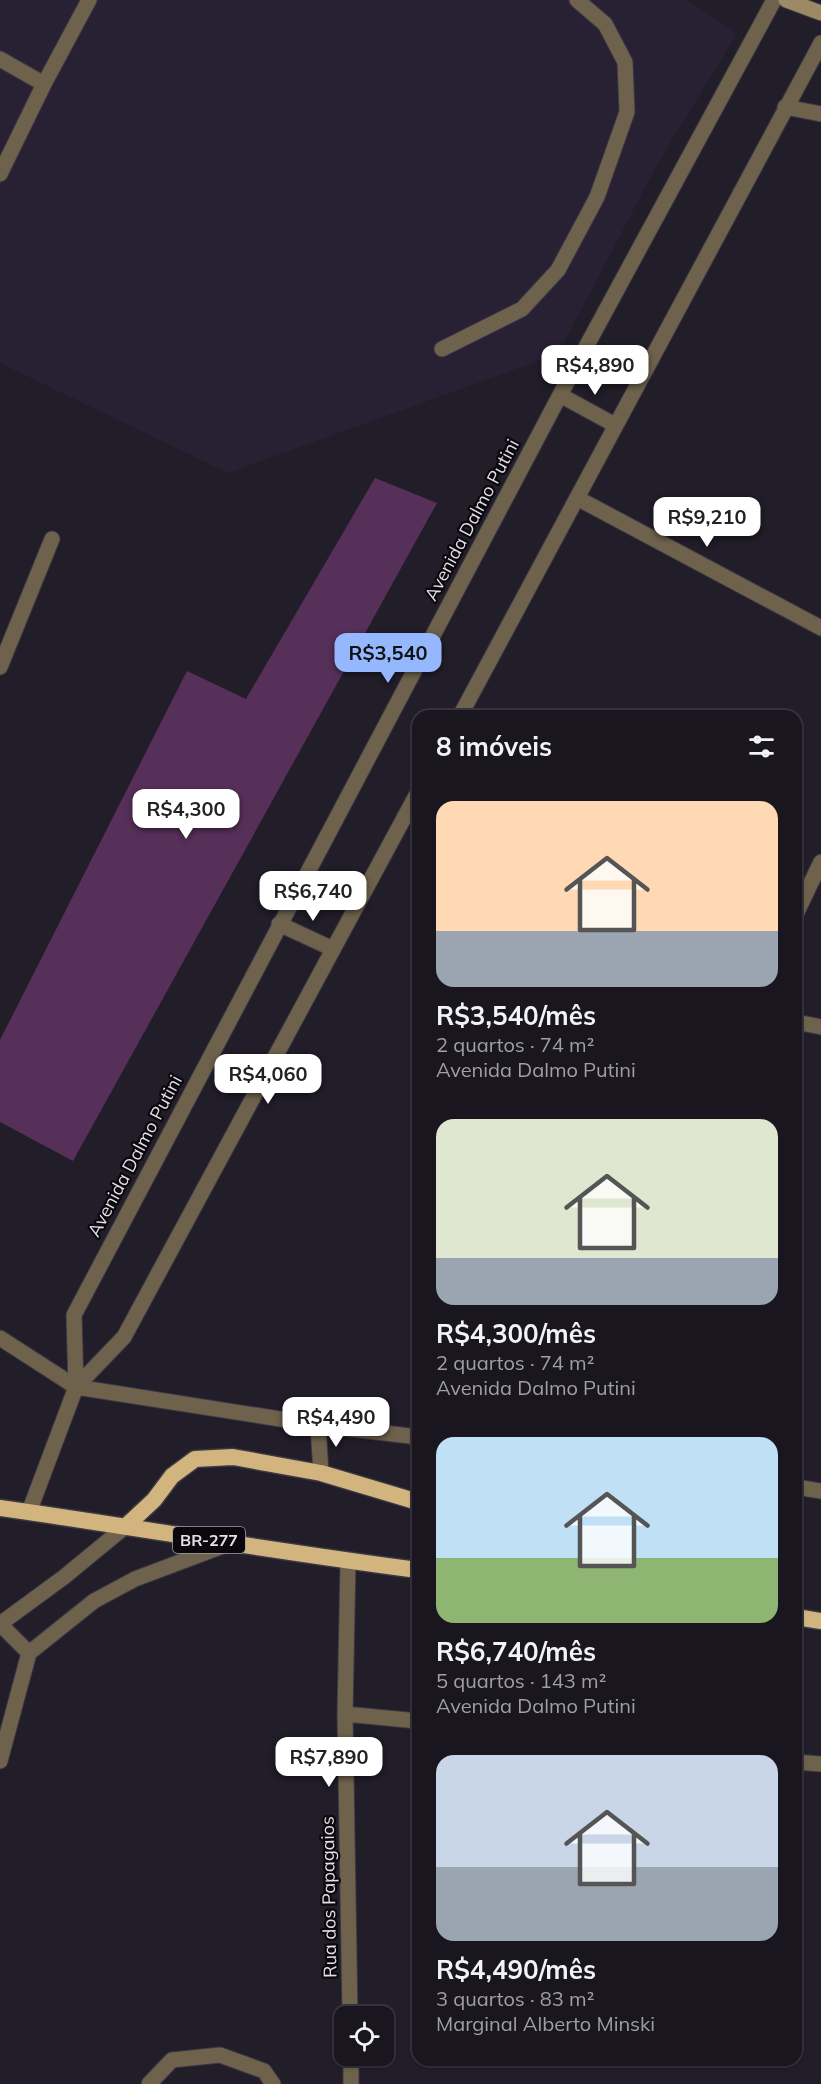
<!DOCTYPE html>
<html lang="pt">
<head>
<meta charset="utf-8">
<style>
  body { margin:0; font-family:Mulish,sans-serif; background:#221f28; color:#f1f3f6; height:100vh; display:flex; flex-direction:column; font-size:22px; white-space:nowrap }
  * { box-sizing:border-box; margin:0 }
  p { font-size:20px; color:#9f9fa4 }
  .icon { flex:none; width:33px; height:33px; fill:none; stroke:currentColor; stroke-width:2; stroke-linecap:round; stroke-linejoin:round }
  .map { position:relative; flex:1; overflow:hidden }
  .drawer { position:absolute; left:412px; top:710px; width:390px; height:1356px; display:flex; flex-direction:column; background:#19161f; border-radius:18px; box-shadow:0 2px 4px #0004,0 0 0 2px #37353d }
  .drawer>* { flex:none }
  .controls { position:absolute; left:334px; top:2006px; display:grid; gap:12px }
  .controls a { display:grid; place-items:center; width:60px; height:60px; border-radius:12px; background:#19161f; box-shadow:0 2px 4px #0004,0 0 0 2px #37353d; font-size:30px }
  .price { position:absolute; translate:-50% -51px; padding:0 14px; border-radius:12px; background:#fff; color:#222; font-size:20px; line-height:39px; filter:drop-shadow(0 2px 3px #0008) }
  .price::after { content:''; position:absolute; left:50%; top:36px; width:18px; height:14px; margin-left:-9px; background:inherit; clip-path:polygon(0 0,100% 0,50% 100%) }
  .price.active { background:#94b7fd; color:#111 }
  ul { padding:0; list-style:none }
  li { display:grid; align-content:center; gap:12px; height:318px; padding:0 24px }
  li span { display:grid; place-items:center; height:186px; border-radius:18px; color:#555 }
  li>.icon { margin-inline-start:auto }
  span .icon { width:108px; height:108px; fill:#fffc; stroke-width:1 }
  li b { font-size:26px }
  h2 { display:flex; justify-content:space-between; align-items:center; height:72px; padding:0 24px; font-size:26px }
  .map>svg:first-child { display:block }
</style>
</head>
<body>
<div class="map">
<svg width="821" height="2084" viewBox="0 0 821 2084">
  <rect width="100%" height="100%" fill="#211d29"/>
  <path fill="#282134" d="M0,0H688L737,34L658,163L558,354L228,473L0,363Z"/>
  <path fill="#573059" d="M375,478L437,503L73,1161L0,1122V1040L187,671L246,699Z"/>
  <g fill="none" stroke-linecap="round" stroke-linejoin="round">
    <defs>
      <path id="service" d="M0,59L44,84
        M0,174L44,84L89,0
        M442,349L522,309L558,270L597,197L627,112L625,62L605,24L577,0
        M0,667L52,539
        M0,1624L64,1577L126,1526
        M0,1624L29,1653L0,1761
        M29,1653L94,1601L135,1579L228,1544
        M149,2084L172,2060L220,2055L264,2071L273,2084"/>
      <path id="minor" d="M785,107L821,114
        M577,498L821,628
        M796,914L821,862
        M796,1022L821,1027
        M0,1338L76,1387L318,1425L418,1437
        M318,1425L321,1473
        M796,1487L821,1491
        M348,1561L345,1714L350,2016
        M345,1714L418,1721
        M796,1762L821,1764
        M351,2055V2084"/>
      <path id="tertiary" d="M560,395L615,425
        M460,716L821,43
        M279,924L333,949
        M76,1387L124,1337L418,792
        M29,1512L76,1387L74,1315L560,395L774,0"/>
      <path id="secondary" d="M786,0L821,13"/>
      <path id="trunk" d="M0,1508C140,1528 278,1552 418,1570
        M126,1526L154,1500L172,1476L195,1459L233,1457L321,1473L418,1502
        M796,1617L821,1621"/>
    </defs>
    <use href="#service" stroke="#3c3844" stroke-width="17"/>
    <use href="#minor" stroke="#3c3844" stroke-width="17"/>
    <use href="#tertiary" stroke="#3c3844" stroke-width="17"/>
    <use href="#secondary" stroke="#3c3844" stroke-width="17"/>
    <use href="#trunk" stroke="#3c3844" stroke-width="19"/>
    <use href="#service" stroke="#6f624c" stroke-width="15"/>
    <use href="#minor" stroke="#6f624c" stroke-width="15"/>
    <use href="#tertiary" stroke="#6f624c" stroke-width="15"/>
    <use href="#secondary" stroke="#9d8964" stroke-width="15"/>
    <use href="#trunk" stroke="#d2b47e" stroke-width="16"/>
  </g>
  <g text-anchor="middle" stroke-width="4.5" stroke-linejoin="round" paint-order="stroke">
    <rect fill="#0a080d" stroke="#a29fa7" stroke-width="1.5" x="173" y="1527" width="72" height="26" rx="4.5"/>
    <g font-size="16" font-weight="bold" fill="#e3e0e9">
      <text x="209" y="1546">BR-277</text>
    </g>
    <g font-size="18" fill="#e3e0e9" stroke="#0a080d">
      <text transform="translate(472 520) rotate(-62)" y="6">Avenida Dalmo Putini</text>
      <text transform="translate(135 1156) rotate(-62)" y="6">Avenida Dalmo Putini</text>
      <text transform="translate(329 1897) rotate(-91)" y="6">Rua dos Papagaios</text>
    </g>
  </g>
</svg>
<div class="controls">
<a><svg class="icon" aria-label="locate" viewBox="0 0 24 24"><circle cx="12" cy="12" r="6"/><path d="M12 2v4M12 18v4M2 12h4M18 12h4"/></svg></a>
</div>
<b class="price" style="left:595px;top:396px">R$4,890</b>
<b class="price" style="left:707px;top:548px">R$9,210</b>
<b class="price active" style="left:388px;top:684px">R$3,540</b>
<b class="price" style="left:186px;top:840px">R$4,300</b>
<b class="price" style="left:313px;top:922px">R$6,740</b>
<b class="price" style="left:268px;top:1105px">R$4,060</b>
<b class="price" style="left:336px;top:1448px">R$4,490</b>
<b class="price" style="left:329px;top:1788px">R$7,890</b>
<section class="drawer">
<h2>8 imóveis<svg class="icon" aria-label="filters" viewBox="0 0 24 24"><path d="M4 7h16M4 17h16"/><circle cx="9" cy="7" r="2"/><circle cx="15" cy="17" r="2"/></svg></h2>
<ul>
<li><span style="background:linear-gradient(#ffd9b3 70%,#9aa5b1 0)"><svg class="icon" aria-label="home" viewBox="0 0 24 24"><path d="M3 11l9-7 9 7M6 9v11h12V9"/></svg></span><div><b>R$3,540/mês</b><p>2 quartos · 74 m²</p><p>Avenida Dalmo Putini</p></div></li>
<li><span style="background:linear-gradient(#dfe7d0 75%,#9aa5b1 0)"><svg class="icon" aria-label="home" viewBox="0 0 24 24"><path d="M3 11l9-7 9 7M6 9v11h12V9"/></svg></span><div><b>R$4,300/mês</b><p>2 quartos · 74 m²</p><p>Avenida Dalmo Putini</p></div></li>
<li><span style="background:linear-gradient(#bfe0f5 65%,#8fb573 0)"><svg class="icon" aria-label="home" viewBox="0 0 24 24"><path d="M3 11l9-7 9 7M6 9v11h12V9"/></svg></span><div><b>R$6,740/mês</b><p>5 quartos · 143 m²</p><p>Avenida Dalmo Putini</p></div></li>
<li><span style="background:linear-gradient(#c9d6e8 60%,#9aa5b1 0)"><svg class="icon" aria-label="home" viewBox="0 0 24 24"><path d="M3 11l9-7 9 7M6 9v11h12V9"/></svg></span><div><b>R$4,490/mês</b><p>3 quartos · 83 m²</p><p>Marginal Alberto Minski</p></div></li>
</ul>
</section>
</div>
</body>
</html>
